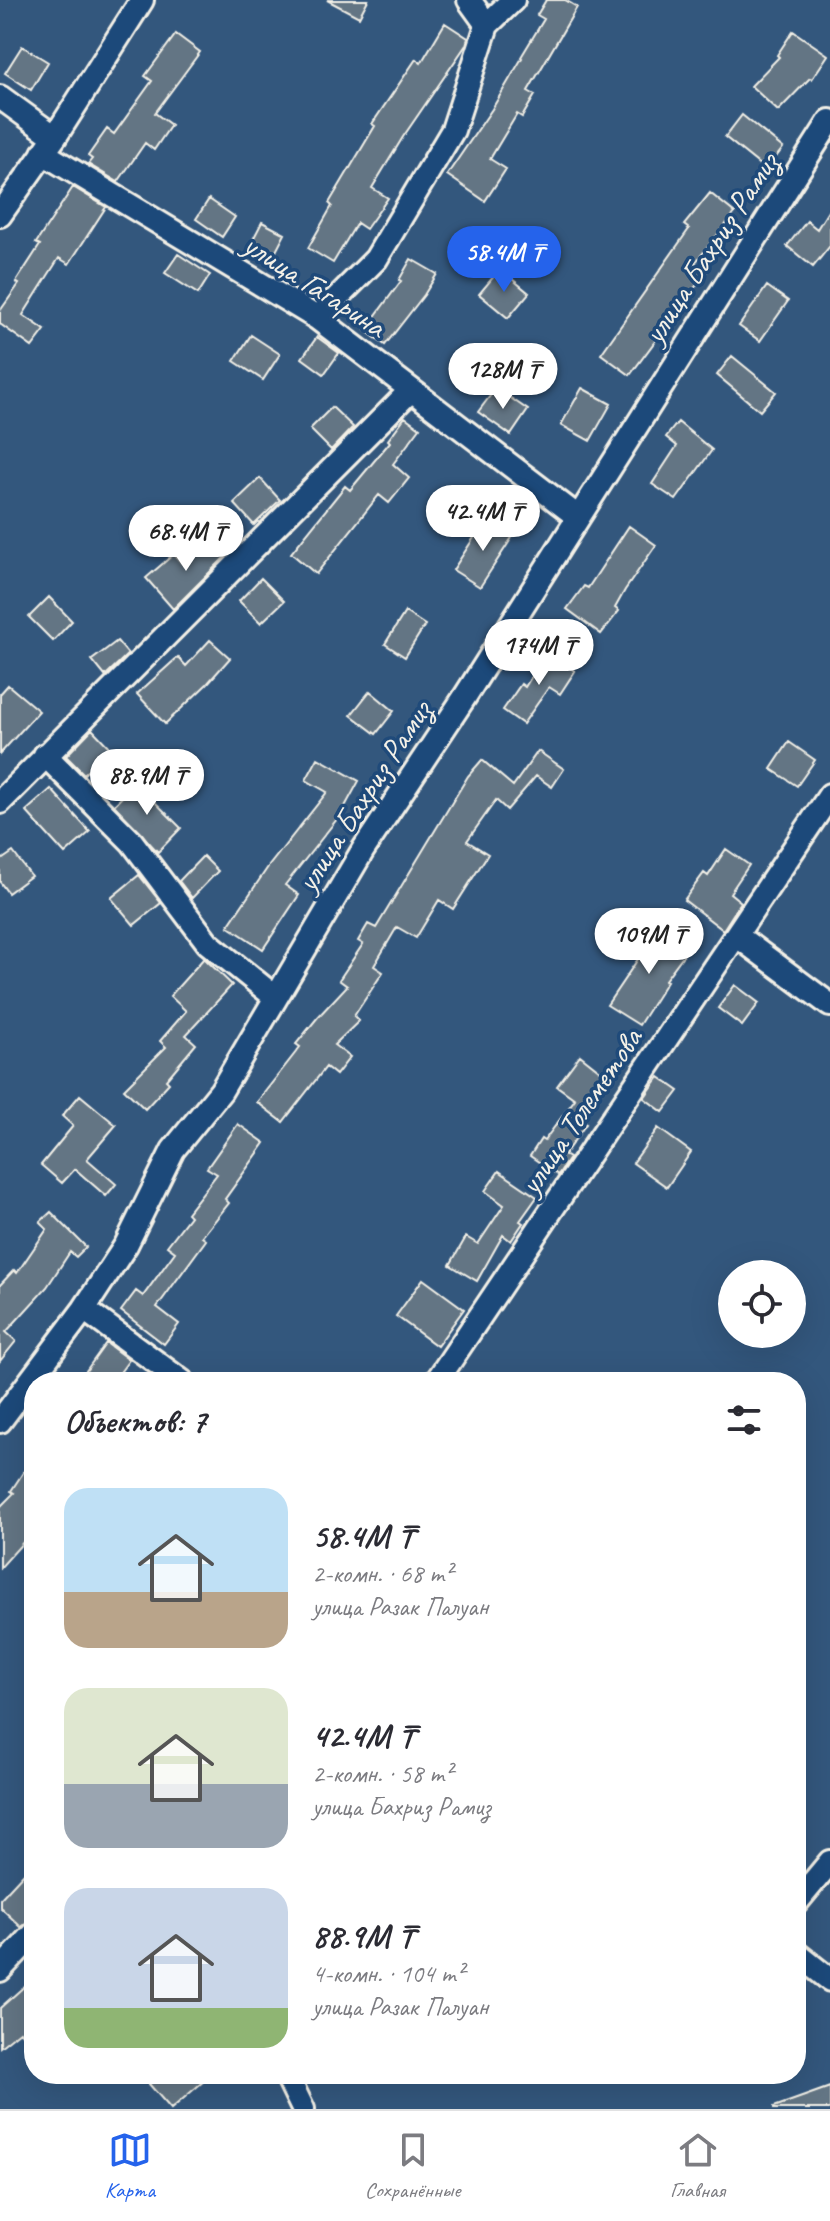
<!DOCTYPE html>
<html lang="ru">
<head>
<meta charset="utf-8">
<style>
  body { margin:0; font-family:Caveat,sans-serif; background:#f7f7f7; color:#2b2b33; height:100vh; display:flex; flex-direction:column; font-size:30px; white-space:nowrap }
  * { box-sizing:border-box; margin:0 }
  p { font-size:26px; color:#7c7c81 }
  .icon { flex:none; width:44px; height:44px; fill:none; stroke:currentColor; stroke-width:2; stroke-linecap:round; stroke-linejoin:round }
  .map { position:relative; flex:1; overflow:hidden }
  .sheet { position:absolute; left:24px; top:1372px; width:782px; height:712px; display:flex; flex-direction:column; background:#fff; border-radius:32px; box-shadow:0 8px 32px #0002 }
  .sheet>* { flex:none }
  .buttons { position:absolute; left:718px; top:1260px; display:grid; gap:16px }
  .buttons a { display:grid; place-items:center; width:88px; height:88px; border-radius:50%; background:#fff; box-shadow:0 8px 32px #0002; font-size:40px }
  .price { position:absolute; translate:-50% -68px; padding:0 18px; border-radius:28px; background:#fff; color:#222; font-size:26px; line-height:52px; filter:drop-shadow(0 2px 4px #0008) }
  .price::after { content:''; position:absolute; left:50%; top:48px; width:24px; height:18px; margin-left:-12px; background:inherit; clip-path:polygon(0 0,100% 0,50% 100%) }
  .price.selected { background:#2563eb; color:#fff }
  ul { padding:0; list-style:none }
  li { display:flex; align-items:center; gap:24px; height:200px; padding:0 40px }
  li span { display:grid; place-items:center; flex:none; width:224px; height:160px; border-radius:24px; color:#555 }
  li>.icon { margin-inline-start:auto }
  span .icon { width:96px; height:96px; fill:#fffc; stroke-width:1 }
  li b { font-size:34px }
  h2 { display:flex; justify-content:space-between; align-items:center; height:96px; padding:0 40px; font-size:34px }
  .tab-bar { display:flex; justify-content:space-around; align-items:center; height:112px; border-top:2px solid #e1e1e2; background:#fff; font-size:22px; color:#7c7c81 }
  .tab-bar a { display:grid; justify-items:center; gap:4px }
  .tab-bar .selected { color:#2563eb }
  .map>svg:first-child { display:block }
</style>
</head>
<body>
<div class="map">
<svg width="830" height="2109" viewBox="0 0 830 2109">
  <rect width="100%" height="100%" fill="#33577d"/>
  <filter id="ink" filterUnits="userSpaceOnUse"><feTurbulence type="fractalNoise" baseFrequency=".0125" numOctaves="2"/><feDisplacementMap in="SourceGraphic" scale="16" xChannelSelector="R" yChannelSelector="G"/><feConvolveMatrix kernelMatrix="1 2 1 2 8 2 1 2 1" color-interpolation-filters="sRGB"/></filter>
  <g filter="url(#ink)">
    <path fill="#637584" stroke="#f4f1e8" stroke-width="2" d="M327,0H368L359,17Z
      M546,0H565L577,7L528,91L535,95L522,117L517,114L490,159L506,169L485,201L447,175L492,109L522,58L521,57L544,19L537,15Z
      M445,23L468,38L466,45L403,137L372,188L388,198L366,229L357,223L333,263L308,248L332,206L329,203L375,126L372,124L416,59L421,63Z
      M793,31L828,55L812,79L810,78L778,111L751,86L779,57L777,55Z
      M176,34L200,52L155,113L171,125L154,150L145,143L118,182L88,164L92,159L88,156L107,129L114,134L152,81L145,76Z
      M22,46L48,62L31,90L5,73Z
      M742,115L783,148L766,170L725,137Z
      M73,187L106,207L69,264L59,258L23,315L45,330L32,347L0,324V311L19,284L16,282L40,245L36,243Z
      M710,193L735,213L695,263L707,271L630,375L601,354L689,229L684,225Z
      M209,199L235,217L222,237L196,219Z
      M830,208V246L813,267L787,246L807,221L817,229Z
      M262,222L285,234L271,261L248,249Z
      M178,254L210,275L198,294L165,273Z
      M411,259L437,274L424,295L385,345L365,330L401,281L399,280Z
      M500,269L529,293L508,318L479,294Z
      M767,286L788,301L760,341L739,326Z
      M251,335L280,354L263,380L234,361Z
      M317,337L339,353L324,374L302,358Z
      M732,356L776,392L760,411L717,375Z
      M496,388L528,410L511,435L478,412Z
      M582,388L611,404L590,441L561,425Z
      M332,407L353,427L331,450L310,429Z
      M405,417L420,428L393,464L409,478L389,503L379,495L316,574L291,553L345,486L350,490L390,442L388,440Z
      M678,422L712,450L676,500L652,484L677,446L666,437Z
      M260,478L280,500L254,525L234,503Z
      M486,519L513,536L480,587L453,570Z
      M629,526L656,545L625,590L615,608L619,611L601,634L567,609L584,586L588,588Z
      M213,537L229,553L173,609L146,578L174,554L184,566Z
      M261,578L284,601L261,623L239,601Z
      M49,597L72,621L53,641L29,617Z
      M405,612L425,625L405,657L385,644Z
      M210,640L230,658L207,684L165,724L137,694L178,657L186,666Z
      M117,641L128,654L105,676L92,660Z
      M546,653L575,671L560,694L549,687L523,724L503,710L521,684L525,687Z
      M8,685L39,711L0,754V694Z
      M370,691L394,711L376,734L351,715Z
      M92,729L111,749L84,774L66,756Z
      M789,742L815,760L797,786L771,769Z
      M538,751L564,769L552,787L536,776L507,810L496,800L467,841L488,854L453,909L439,900L416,938L397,927L374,966L383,972L354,1016L359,1021L334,1045L350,1057L336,1075L326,1067L283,1122L257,1102L300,1047L296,1044L318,1017L347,986L339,980L363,944L358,941L368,924L376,928L468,776L482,760L513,786Z
      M318,758L359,781L341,814L285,885L299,895L263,949L228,926L268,867L327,792L306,780Z
      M136,783L181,828L158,852L114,805Z
      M51,789L90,832L65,854L26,811Z
      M726,849L749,865L730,893L741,902L723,930L684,900L704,873L708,876Z
      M13,852L31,876L8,893L0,882V861Z
      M203,856L218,871L192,898L179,881Z
      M139,875L161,903L134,925L111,898Z
      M661,925L690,946L665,980L667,981L639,1025L607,1005Z
      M204,958L232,985L186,1035L196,1044L166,1080L169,1083L145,1109L124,1089L166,1047L160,1041L186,1011L170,996Z
      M735,985L759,1003L742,1026L718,1008Z
      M580,1055L609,1078L579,1118L586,1124L564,1155L569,1158L558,1175L530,1156L541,1139L544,1141L575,1099L557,1086Z
      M659,1077L679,1091L663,1112L644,1098Z
      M80,1095L116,1125L87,1159L116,1184L106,1196L75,1169L62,1183L41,1165L73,1126L62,1116Z
      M238,1124L265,1143L225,1199L229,1203L202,1237L206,1240L157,1307L179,1324L164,1344L121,1311L136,1291L143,1296L175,1252L167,1246L190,1216L187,1213L217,1174L207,1168Z
      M658,1128L691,1152L667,1187L633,1163Z
      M499,1171L537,1197L520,1221L523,1223L511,1241L503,1235L477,1281L450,1265L466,1237L478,1244L504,1205L485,1191Z
      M51,1212L86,1247L76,1257L70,1252L47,1287L6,1332L16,1341L0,1361V1285L14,1270L17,1273L47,1229L40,1222Z
      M423,1279L464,1309L437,1346L396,1316Z
      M106,1343L129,1360L113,1382H78Z
      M34,1456V1547L26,1539L0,1568V1507L14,1493L11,1491Z
      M26,1871L34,1879V1919L21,1927L0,1907V1899Z
      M27,1984L34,1993V2024L22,2034L20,2031L0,2047V2008Z
      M161,2074H212L171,2109L149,2084Z
      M830,2087V2109H774V2107Z"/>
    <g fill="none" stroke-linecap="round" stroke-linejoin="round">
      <defs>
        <path id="minor" d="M487,25L513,0
          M0,97L55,137
          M43,153L317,318L578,517
          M0,215L55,137L142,0
          M317,318L376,259L453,130L487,25L469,0
          M45,755L132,842L208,943L275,997
          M0,802L410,391
          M736,935L830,1005
          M84,1309L183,1382
          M436,1382L830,795
          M0,1421L84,1309L126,1245L173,1150L221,1091L363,850L464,698L830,121
          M796,1903L830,1862
          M796,1953L830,1980
          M0,1970L34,1934
          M286,2074L303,2109"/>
      </defs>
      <use href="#minor" stroke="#f4f1e8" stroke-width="28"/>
      <use href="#minor" stroke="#1f4a7a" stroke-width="22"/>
    </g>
  </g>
  <g text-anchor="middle" stroke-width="7" stroke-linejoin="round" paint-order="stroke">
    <g font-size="32" fill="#f4f1e8" stroke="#1f4a7a">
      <text transform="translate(710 248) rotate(-57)" y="11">улица Бахриз Рамиз</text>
      <text transform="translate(315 285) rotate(33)" y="11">улица Гагарина</text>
      <text transform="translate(363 796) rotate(-57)" y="11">улица Бахриз Рамиз</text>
      <text transform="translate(580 1111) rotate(-56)" y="11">улица Толеметова</text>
    </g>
  </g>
</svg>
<div class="buttons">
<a><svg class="icon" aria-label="locate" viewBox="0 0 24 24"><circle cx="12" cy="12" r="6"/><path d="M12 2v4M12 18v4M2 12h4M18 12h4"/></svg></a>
</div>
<b class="price selected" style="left:504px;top:294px">58.4M ₸</b>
<b class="price" style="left:503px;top:411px">128M ₸</b>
<b class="price" style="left:483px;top:553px">42.4M ₸</b>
<b class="price" style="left:186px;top:573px">68.4M ₸</b>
<b class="price" style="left:539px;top:687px">174M ₸</b>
<b class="price" style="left:147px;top:817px">88.9M ₸</b>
<b class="price" style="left:649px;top:976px">109M ₸</b>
<section class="sheet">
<h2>Объектов: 7<svg class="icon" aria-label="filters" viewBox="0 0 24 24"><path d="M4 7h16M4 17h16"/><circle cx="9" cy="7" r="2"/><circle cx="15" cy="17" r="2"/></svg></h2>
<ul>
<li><span style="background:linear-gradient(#bfe0f5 65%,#b9a48a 0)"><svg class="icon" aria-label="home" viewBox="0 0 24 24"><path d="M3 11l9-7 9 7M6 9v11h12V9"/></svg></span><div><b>58.4M ₸</b><p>2-комн. · 68 m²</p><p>улица Разак Палуан</p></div></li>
<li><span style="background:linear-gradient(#dfe7d0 60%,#9aa5b1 0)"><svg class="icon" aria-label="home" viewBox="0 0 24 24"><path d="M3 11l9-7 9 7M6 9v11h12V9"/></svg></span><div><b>42.4M ₸</b><p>2-комн. · 58 m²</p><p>улица Бахриз Рамиз</p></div></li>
<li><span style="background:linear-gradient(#c9d6e8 75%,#8fb573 0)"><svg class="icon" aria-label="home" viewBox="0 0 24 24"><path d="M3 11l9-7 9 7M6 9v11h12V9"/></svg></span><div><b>88.9M ₸</b><p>4-комн. · 104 m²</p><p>улица Разак Палуан</p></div></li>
</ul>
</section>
</div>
<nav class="tab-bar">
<a class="selected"><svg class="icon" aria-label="map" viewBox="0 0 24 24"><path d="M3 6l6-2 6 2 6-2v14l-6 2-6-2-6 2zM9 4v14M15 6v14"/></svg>Карта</a>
<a><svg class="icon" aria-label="saved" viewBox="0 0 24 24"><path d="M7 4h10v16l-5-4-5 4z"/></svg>Сохранённые</a>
<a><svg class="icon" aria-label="home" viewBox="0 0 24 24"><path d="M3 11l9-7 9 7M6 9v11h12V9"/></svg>Главная</a>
</nav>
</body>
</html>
